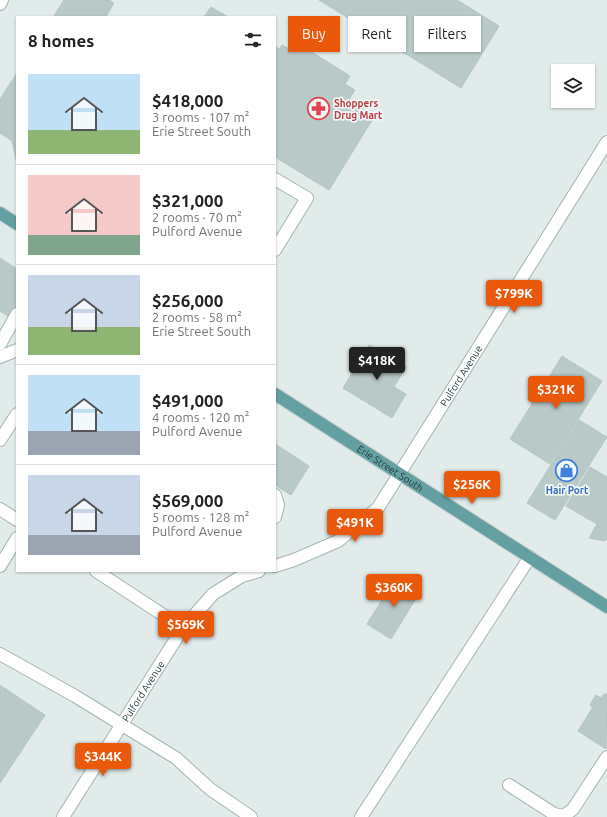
<!DOCTYPE html>
<html lang="en">
<head>
<meta charset="utf-8">
<style>
  body { margin:0; font-family:Ubuntu,sans-serif; background:#f2f2f2; color:#202124; height:100vh; display:flex; flex-direction:column; font-size:15px; white-space:nowrap }
  * { box-sizing:border-box; margin:0 }
  p { font-size:13px; color:#757577 }
  .icon { flex:none; width:22px; height:22px; fill:none; stroke:currentColor; stroke-width:2; stroke-linecap:round; stroke-linejoin:round }
  .map { position:relative; flex:1; overflow:hidden }
  .side { position:absolute; left:16px; top:16px; width:260px; height:556px; display:flex; flex-direction:column; background:#fff; border-radius:0px; box-shadow:0 1px 3px #0004 }
  .side>* { flex:none }
  .banner { position:absolute; left:288px; top:16px; width:259px; height:36px; display:flex; gap:8px }
  .buttons { position:absolute; left:551px; top:64px; display:grid; gap:8px }
  .buttons a { display:grid; place-items:center; width:44px; height:44px; border-radius:0px; background:#fff; box-shadow:0 1px 3px #0004; font-size:20px }
  .price { position:absolute; translate:-50% -34px; padding:0 9px; border-radius:4px; background:#ea580c; color:#fff; font-size:13px; line-height:26px; filter:drop-shadow(0 1px 2px #0008) }
  .price::after { content:''; position:absolute; left:50%; top:24px; width:12px; height:9px; margin-left:-6px; background:inherit; clip-path:polygon(0 0,100% 0,50% 100%) }
  .price.on { background:#222; color:#fff }
  ul { padding:0; list-style:none }
  li { display:flex; align-items:center; gap:12px; height:100px; padding:0 12px }
  li+li { border-top:1px solid #e0e0e0 }
  li span { display:grid; place-items:center; flex:none; width:112px; height:80px; border-radius:0px; color:#555 }
  li>.icon { margin-inline-start:auto }
  span .icon { width:48px; height:48px; fill:#fffc; stroke-width:1 }
  li b { font-size:17px }
  h2 { display:flex; justify-content:space-between; align-items:center; height:48px; padding:0 12px; font-size:17px }
  .tag { padding:0 14px; border-radius:0px; background:#fff; box-shadow:0 1px 3px #0004; font-size:14px; line-height:36px }
  .tag.on { background:#ea580c; color:#fff }
  .map>svg:first-child { display:block }
</style>
</head>
<body>
<div class="map">
<svg width="607" height="817" viewBox="0 0 607 817">
  <rect width="100%" height="100%" fill="#e1ecea"/>
  <path fill="#b9c9c7" stroke="#b3c5c3" d="M64,0H109L114,3L106,17H53Z
    M319,0H457L499,26L461,88Z
    M211,7L228,17H204Z
    M294,41L350,76L345,84L355,90L348,101L374,117L329,190L275,157V56L282,45L289,49Z
    M275,46L279,49L275,56Z
    M17,73V164L12,141L0,133V99Z
    M0,258L17,269V304L9,317L0,311Z
    M369,345L406,367L394,387L406,394L392,418L343,388Z
    M562,356L602,381L550,464L510,439Z
    M579,420L607,437L555,520L527,503Z
    M275,444L309,466L291,495L275,485Z
    M590,467L607,477V539L605,541L589,538L597,524L566,506Z
    M397,576L420,592L391,639L367,624Z
    M0,685L45,715L0,783Z
    M604,694H607L606,749L578,731L593,707L590,705L596,695L601,698Z"/>
  <g fill="none" stroke-linecap="round" stroke-linejoin="round">
    <defs>
      <g id="minor">
        <path d="M0,4L2,0"/>
        <path d="M275,179L307,198L275,250"/>
        <path d="M0,344L17,314"/>
        <path d="M0,357L17,350"/>
        <path d="M0,440L17,414"/>
        <path d="M275,495L278,505L275,517"/>
        <path d="M0,509L17,520"/>
        <path d="M0,566L17,538"/>
        <path id="s1" d="M275,566L294,560L338,541L378,508L607,142"/>
        <path d="M96,571L183,628"/>
        <path d="M0,654L75,696L176,758L210,789L251,817"/>
        <path d="M509,785L554,814L564,816L573,809L607,757"/>
        <path id="s2" d="M63,817L183,628L213,594L242,576L259,571"/>
        <path d="M361,817L530,557"/>
      </g>
      <g id="major">
        <path d="M0,213L17,224"/>
        <path id="s3" d="M275,394L607,607"/>
      </g>
    </defs>
    <use href="#minor" stroke="#a4b4b3" stroke-width="14"/>
    <use href="#major" stroke="#c1c8c9" stroke-width="14"/>
    <use href="#minor" stroke="#fff" stroke-width="12"/>
    <use href="#major" stroke="#64a0a2" stroke-width="12"/>
  </g>
  <defs>
    <symbol id="pharmacy-ring" viewBox="-11 -11 22 22"><circle r="9.5" fill="#f1f8f7" stroke="#e0444e" stroke-width="1.5"/><path d="M-2-6h4v4h4v4h-4v4h-4v-4h-4v-4h4Z" fill="#e0444e"/></symbol>
    <symbol id="shop-ring" viewBox="-11 -11 22 22"><circle r="9.5" fill="#f1f8f7" stroke="#3f7fe0" stroke-width="1.5"/><path d="M-5-2.5h2.3a2.7 3.5 0 0 1 5.4 0H5L5.5 6h-11ZM-1.5-2.5h3a1.5 2.3 0 0 0-3 0Z" fill="#3f7fe0"/></symbol>
  </defs>
  <g fill-rule="evenodd">
    <use href="#pharmacy-ring" x="306" y="96" width="25" height="25"/>
    <use href="#shop-ring" x="554" y="458" width="25" height="25"/>
  </g>
  <g text-anchor="middle" stroke-width="3.5" stroke-linejoin="round" paint-order="stroke">
    <g font-size="10" font-weight="bold" fill="#be3a42" stroke="#f1f8f7" text-anchor="start">
      <text x="334" y="107">Shoppers<tspan x="334" dy="12">Drug Mart</tspan></text>
    </g>
    <g font-size="10" fill="#213c3d" stroke="#f1f8f7">
      <text dy="4" stroke="none"><textPath href="#s1" startOffset="276">Pulford Avenue</textPath></text>
      <text dy="4" stroke="none"><textPath href="#s3" startOffset="137">Erie Street South</textPath></text>
      <text dy="4" stroke="none"><textPath href="#s2" startOffset="149">Pulford Avenue</textPath></text>
    </g>
    <g font-size="10" font-weight="bold" fill="#366cbe" stroke="#f1f8f7">
      <text x="567" y="494">Hair Port</text>
    </g>
  </g>
</svg>
<div class="buttons">
<a><svg class="icon" aria-label="layers" viewBox="0 0 24 24"><path d="M12 4l9 5-9 5-9-5zM3 14l9 5 9-5"/></svg></a>
</div>
<b class="price" style="left:514px;top:314px">$799K</b>
<b class="price on" style="left:377px;top:381px">$418K</b>
<b class="price" style="left:556px;top:410px">$321K</b>
<b class="price" style="left:472px;top:505px">$256K</b>
<b class="price" style="left:355px;top:543px">$491K</b>
<b class="price" style="left:394px;top:608px">$360K</b>
<b class="price" style="left:186px;top:645px">$569K</b>
<b class="price" style="left:103px;top:777px">$344K</b>
<div class="banner">
<a class="tag on">Buy</a>
<a class="tag">Rent</a>
<a class="tag">Filters</a>
</div>
<section class="side">
<h2>8 homes<svg class="icon" aria-label="filters" viewBox="0 0 24 24"><path d="M4 7h16M4 17h16"/><circle cx="9" cy="7" r="2"/><circle cx="15" cy="17" r="2"/></svg></h2>
<ul>
<li><span style="background:linear-gradient(#bfe0f5 70%,#8fb573 0)"><svg class="icon" aria-label="home" viewBox="0 0 24 24"><path d="M3 11l9-7 9 7M6 9v11h12V9"/></svg></span><div><b>$418,000</b><p>3 rooms · 107 m²</p><p>Erie Street South</p></div></li>
<li><span style="background:linear-gradient(#f6c9c9 75%,#7fa58c 0)"><svg class="icon" aria-label="home" viewBox="0 0 24 24"><path d="M3 11l9-7 9 7M6 9v11h12V9"/></svg></span><div><b>$321,000</b><p>2 rooms · 70 m²</p><p>Pulford Avenue</p></div></li>
<li><span style="background:linear-gradient(#c9d6e8 65%,#8fb573 0)"><svg class="icon" aria-label="home" viewBox="0 0 24 24"><path d="M3 11l9-7 9 7M6 9v11h12V9"/></svg></span><div><b>$256,000</b><p>2 rooms · 58 m²</p><p>Erie Street South</p></div></li>
<li><span style="background:linear-gradient(#bfe0f5 70%,#9aa5b1 0)"><svg class="icon" aria-label="home" viewBox="0 0 24 24"><path d="M3 11l9-7 9 7M6 9v11h12V9"/></svg></span><div><b>$491,000</b><p>4 rooms · 120 m²</p><p>Pulford Avenue</p></div></li>
<li><span style="background:linear-gradient(#c9d6e8 75%,#9aa5b1 0)"><svg class="icon" aria-label="home" viewBox="0 0 24 24"><path d="M3 11l9-7 9 7M6 9v11h12V9"/></svg></span><div><b>$569,000</b><p>5 rooms · 128 m²</p><p>Pulford Avenue</p></div></li>
</ul>
</section>
</div>
</body>
</html>
